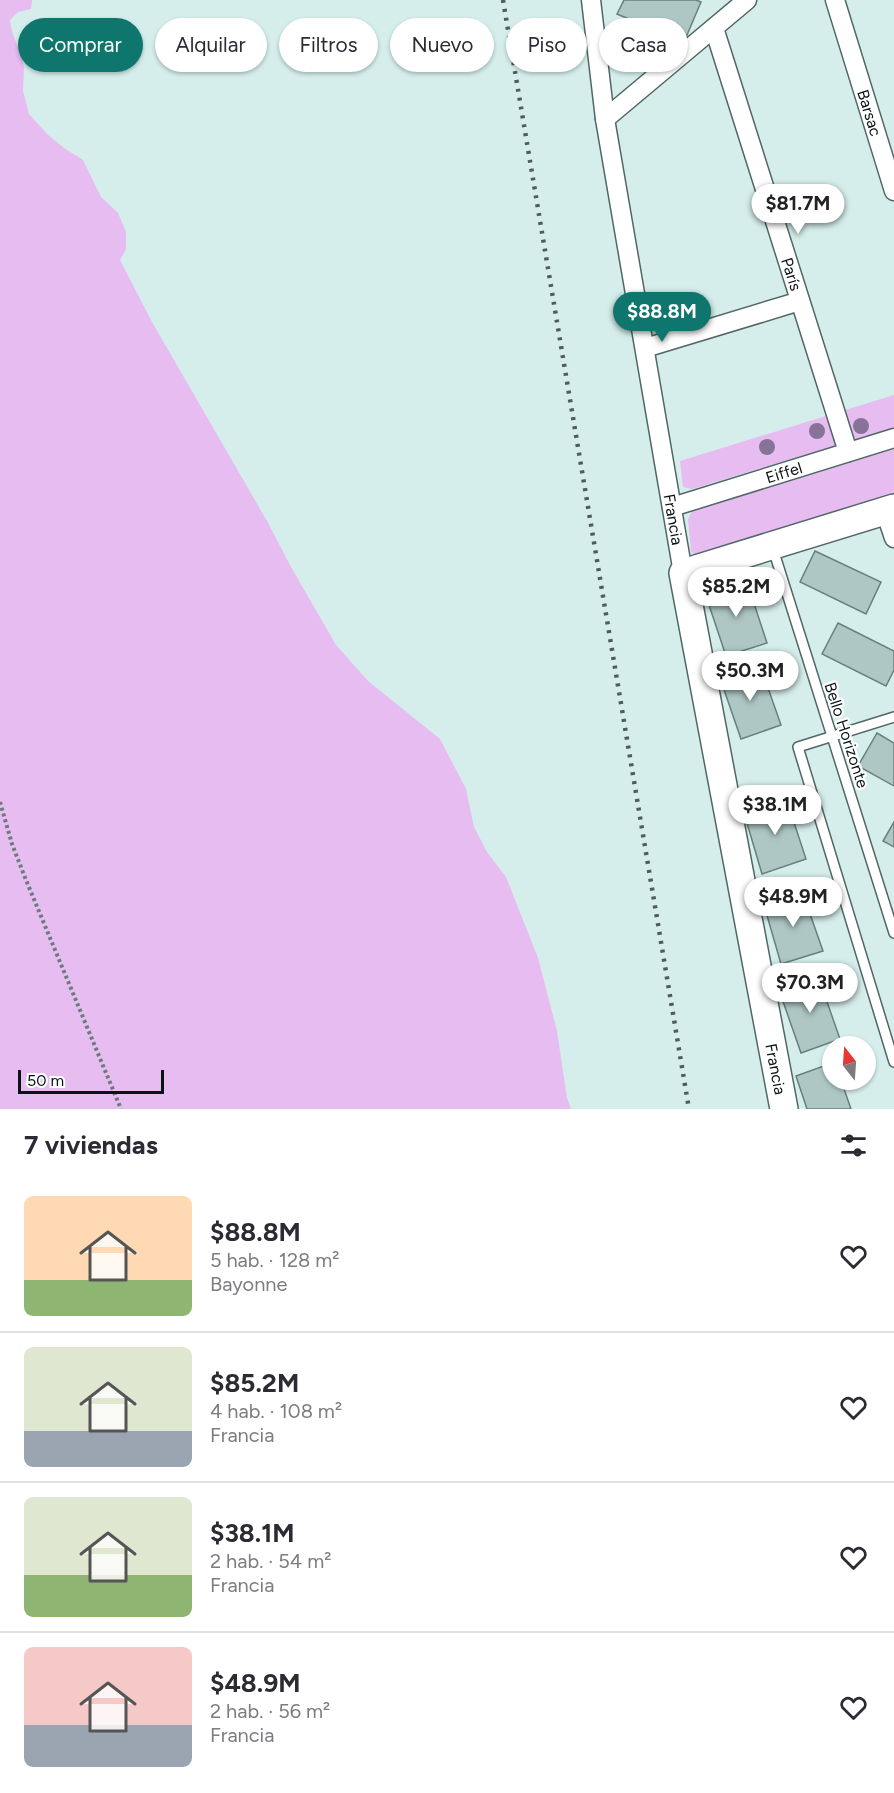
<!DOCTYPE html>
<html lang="es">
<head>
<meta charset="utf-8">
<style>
  body { margin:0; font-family:Figtree,sans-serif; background:#f7f7f7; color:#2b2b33; height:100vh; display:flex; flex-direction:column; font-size:22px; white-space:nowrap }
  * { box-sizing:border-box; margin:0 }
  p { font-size:20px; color:#7c7c81 }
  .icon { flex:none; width:33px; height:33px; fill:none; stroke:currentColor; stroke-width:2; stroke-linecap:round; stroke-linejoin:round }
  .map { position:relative; height:1109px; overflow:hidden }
  .sheet { display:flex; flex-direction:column; background:#fff; flex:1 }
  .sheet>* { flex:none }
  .hud { position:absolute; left:18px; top:18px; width:858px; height:54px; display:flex; gap:12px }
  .needle { width:39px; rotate:343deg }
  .tools { position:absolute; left:822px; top:1036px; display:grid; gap:12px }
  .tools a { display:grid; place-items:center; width:54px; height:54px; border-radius:50%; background:#fff; box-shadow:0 2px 4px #0004; font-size:30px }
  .scale { position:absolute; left:18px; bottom:15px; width:146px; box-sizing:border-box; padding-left:6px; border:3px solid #0a1313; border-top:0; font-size:16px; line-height:21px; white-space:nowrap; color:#0a1313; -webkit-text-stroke:4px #fff; paint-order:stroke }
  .price { position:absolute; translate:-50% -51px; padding:0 14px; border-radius:21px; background:#fff; color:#222; font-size:20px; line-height:39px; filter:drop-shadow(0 2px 3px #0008) }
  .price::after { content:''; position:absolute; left:50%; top:36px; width:18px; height:14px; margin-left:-9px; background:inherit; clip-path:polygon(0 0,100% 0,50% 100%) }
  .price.on { background:#0f766e; color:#fff }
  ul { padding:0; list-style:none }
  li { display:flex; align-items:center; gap:18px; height:150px; padding:0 24px }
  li+li { border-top:2px solid #e1e1e2 }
  li span { display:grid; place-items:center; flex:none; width:168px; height:120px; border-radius:9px; color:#555 }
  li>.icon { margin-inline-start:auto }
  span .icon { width:72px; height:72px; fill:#fffc; stroke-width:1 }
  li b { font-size:26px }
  h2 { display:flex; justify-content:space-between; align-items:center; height:72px; padding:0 24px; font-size:26px }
  .chip { padding:0 21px; border-radius:27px; background:#fff; box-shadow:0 2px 4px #0004; font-size:21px; line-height:54px }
  .chip.on { background:#0f766e; color:#fff }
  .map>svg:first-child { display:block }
</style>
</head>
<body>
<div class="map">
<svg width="894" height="1109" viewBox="0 0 894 1109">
  <rect width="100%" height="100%" fill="#d5eeec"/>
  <path fill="#e6bcf1" d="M0,0H32L31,9L18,12L10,20L12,32L21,55L24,68L23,91L29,114L47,134L64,148L83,160L101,197L118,213L126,232V249L120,260L152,322L267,521L291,567L336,645L368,681L440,739L466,789L474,827L487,852L506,877L538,958L557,1031L567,1098L571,1109H0Z
    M894,395V428L692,489L683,487L680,461Z
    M894,446V501L702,561L691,552L688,519L694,508Z"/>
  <path fill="#aec7c5" stroke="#687f7d" stroke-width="1.5" d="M624,0H696L701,2L684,42L617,14Z
    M815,551L881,582L866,614L800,582Z
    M746,579L767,643L726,656L705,593Z
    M838,623L894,651V670L886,686L822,654Z
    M760,665L781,725L741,739L720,678Z
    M877,733L894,743V786L858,766Z
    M786,798L806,859L762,874L744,813Z
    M894,822V847L883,841Z
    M802,891L823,951L781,964L764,905Z
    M818,976L840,1039L801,1053L779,990Z
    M832,1063V1080H841L851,1109H807L796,1076Z"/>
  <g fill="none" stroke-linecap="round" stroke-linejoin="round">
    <defs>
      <path id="lane" d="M773,549L894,933
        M894,717L798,747L894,1062"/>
      <g id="street">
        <path id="s1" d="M591,0L605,119L683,573"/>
        <path id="s2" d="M835,0L894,191"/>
        <path id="s3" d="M714,28L848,452"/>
        <path d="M605,119L747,0"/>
        <path d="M645,348L800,301"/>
        <path id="s4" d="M672,507L894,438"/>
        <path d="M885,511L894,538"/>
      </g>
      <path id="secondary" d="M784,1109L683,573L894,508"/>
    </defs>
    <use href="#lane" stroke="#516765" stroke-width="12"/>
    <use href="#street" stroke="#516765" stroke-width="21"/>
    <use href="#secondary" stroke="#516765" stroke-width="30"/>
    <path stroke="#6b7c7b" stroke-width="4" stroke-dasharray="3 3" stroke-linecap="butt" d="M0,802L12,844L26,880L121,1109"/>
    <use href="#lane" stroke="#fff" stroke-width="9"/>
    <use href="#street" stroke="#fff" stroke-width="18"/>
    <use href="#secondary" stroke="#fff" stroke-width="27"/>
    <path stroke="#4e5d5c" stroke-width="4.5" stroke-dasharray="3 6" stroke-linecap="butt" d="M503,0L689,1109"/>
  </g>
  <g fill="#877398">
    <circle cx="861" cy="426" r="8"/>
    <circle cx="817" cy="431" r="8"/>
    <circle cx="767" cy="447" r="8"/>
  </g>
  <g text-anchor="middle" stroke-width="4.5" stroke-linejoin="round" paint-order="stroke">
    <g font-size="16" fill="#0a1313" stroke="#fff">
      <text dy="6" stroke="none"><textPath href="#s2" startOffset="118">Barsac</textPath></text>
      <text dy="6" stroke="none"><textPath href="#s3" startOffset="258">París</textPath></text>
      <text dy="6" stroke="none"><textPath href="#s4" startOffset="117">Eiffel</textPath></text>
      <text dy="6" stroke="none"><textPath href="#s1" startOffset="526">Francia</textPath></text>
      <text transform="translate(847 735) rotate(72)" y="6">Bello Horizonte</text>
      <text transform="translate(776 1069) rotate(79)" y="6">Francia</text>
    </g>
  </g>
</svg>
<div class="tools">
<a><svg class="needle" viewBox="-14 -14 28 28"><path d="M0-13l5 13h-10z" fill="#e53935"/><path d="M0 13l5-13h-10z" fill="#7c7c81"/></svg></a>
</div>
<div class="scale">50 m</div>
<b class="price" style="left:798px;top:235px">$81.7M</b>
<b class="price on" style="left:662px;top:343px">$88.8M</b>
<b class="price" style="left:736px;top:618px">$85.2M</b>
<b class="price" style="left:750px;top:702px">$50.3M</b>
<b class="price" style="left:775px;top:836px">$38.1M</b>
<b class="price" style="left:793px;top:928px">$48.9M</b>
<b class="price" style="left:810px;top:1014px">$70.3M</b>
<div class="hud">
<a class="chip on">Comprar</a>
<a class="chip">Alquilar</a>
<a class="chip">Filtros</a>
<a class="chip">Nuevo</a>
<a class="chip">Piso</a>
<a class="chip">Casa</a>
</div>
</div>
<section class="sheet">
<h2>7 viviendas<svg class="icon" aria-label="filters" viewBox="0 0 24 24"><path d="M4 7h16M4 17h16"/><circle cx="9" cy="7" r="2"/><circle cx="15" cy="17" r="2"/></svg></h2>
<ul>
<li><span style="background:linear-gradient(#ffd9b3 70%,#8fb573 0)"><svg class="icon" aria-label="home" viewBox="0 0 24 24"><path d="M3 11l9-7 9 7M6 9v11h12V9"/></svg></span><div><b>$88.8M</b><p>5 hab. · 128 m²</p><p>Bayonne</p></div><svg class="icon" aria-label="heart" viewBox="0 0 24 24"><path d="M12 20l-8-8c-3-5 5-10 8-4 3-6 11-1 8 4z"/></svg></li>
<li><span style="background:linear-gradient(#dfe7d0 70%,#9aa5b1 0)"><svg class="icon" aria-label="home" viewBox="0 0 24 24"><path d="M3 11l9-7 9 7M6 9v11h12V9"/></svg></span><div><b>$85.2M</b><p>4 hab. · 108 m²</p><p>Francia</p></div><svg class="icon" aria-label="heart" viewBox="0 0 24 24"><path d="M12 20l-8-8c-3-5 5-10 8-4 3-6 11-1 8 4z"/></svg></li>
<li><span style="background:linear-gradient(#dfe7d0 65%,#8fb573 0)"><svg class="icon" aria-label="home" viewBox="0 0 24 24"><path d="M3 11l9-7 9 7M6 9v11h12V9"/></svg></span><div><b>$38.1M</b><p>2 hab. · 54 m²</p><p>Francia</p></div><svg class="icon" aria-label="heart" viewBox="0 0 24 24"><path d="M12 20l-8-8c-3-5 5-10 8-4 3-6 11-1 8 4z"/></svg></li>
<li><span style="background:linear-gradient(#f6c9c9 65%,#9aa5b1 0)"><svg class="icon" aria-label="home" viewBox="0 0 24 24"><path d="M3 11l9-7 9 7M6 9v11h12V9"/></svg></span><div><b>$48.9M</b><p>2 hab. · 56 m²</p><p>Francia</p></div><svg class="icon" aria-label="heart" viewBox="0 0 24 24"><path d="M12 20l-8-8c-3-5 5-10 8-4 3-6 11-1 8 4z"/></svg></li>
</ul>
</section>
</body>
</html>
